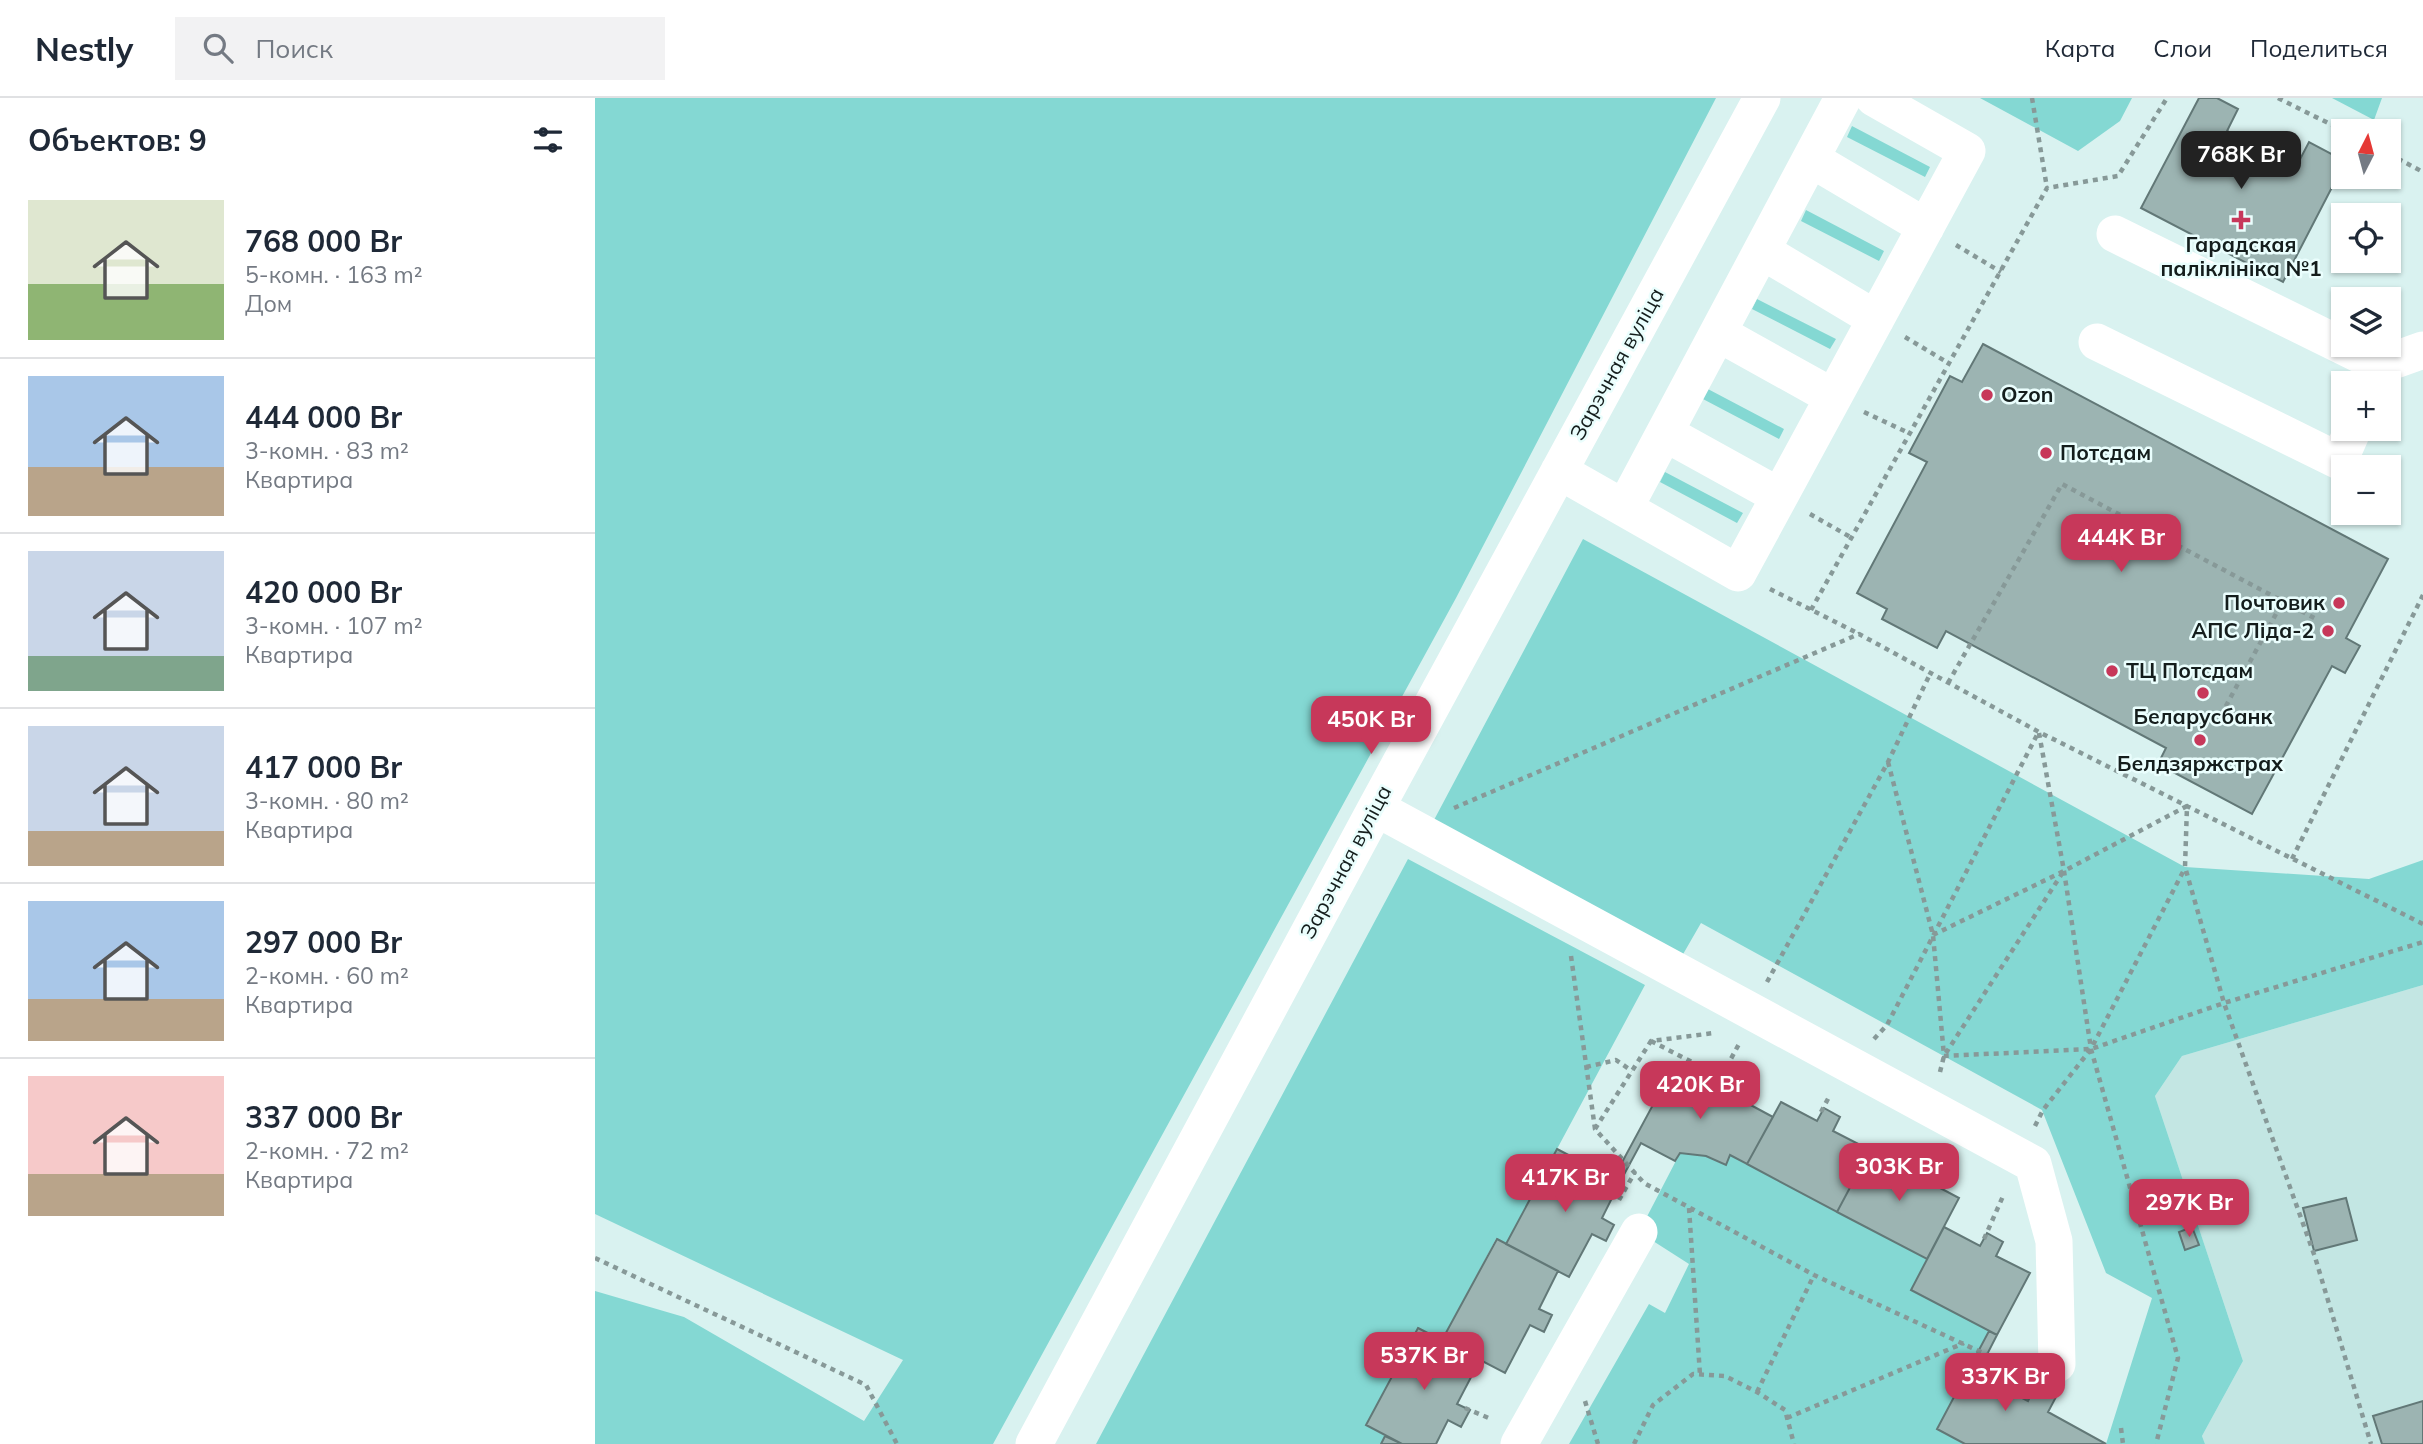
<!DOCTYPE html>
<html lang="ru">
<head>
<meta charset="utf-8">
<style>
  body { margin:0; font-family:Mulish,sans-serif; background:#f2f2f3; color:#1f2937; height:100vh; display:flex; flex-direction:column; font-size:26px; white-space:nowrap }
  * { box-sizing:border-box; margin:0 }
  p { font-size:23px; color:#747a83 }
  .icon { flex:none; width:38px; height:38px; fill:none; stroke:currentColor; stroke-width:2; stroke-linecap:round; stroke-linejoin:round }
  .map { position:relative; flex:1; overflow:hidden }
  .drawer { display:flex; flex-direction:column; background:#fff; width:595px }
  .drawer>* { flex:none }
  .needle { width:46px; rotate:6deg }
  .fabs { position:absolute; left:1736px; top:21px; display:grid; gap:14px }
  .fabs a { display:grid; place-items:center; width:70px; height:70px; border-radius:0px; background:#fff; box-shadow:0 2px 5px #0004; font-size:35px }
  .price { position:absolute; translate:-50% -60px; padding:0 16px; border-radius:14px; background:#c7385a; color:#fff; font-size:23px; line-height:46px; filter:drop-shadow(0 2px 4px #0008) }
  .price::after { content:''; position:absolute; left:50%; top:42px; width:21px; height:16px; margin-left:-10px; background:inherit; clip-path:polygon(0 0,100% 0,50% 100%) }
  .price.on { background:#222; color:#fff }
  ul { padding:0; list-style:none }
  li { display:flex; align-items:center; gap:21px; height:175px; padding:0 28px }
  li+li { border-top:2px solid #e0e1e3 }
  li span { display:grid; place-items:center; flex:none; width:196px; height:140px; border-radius:0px; color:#555 }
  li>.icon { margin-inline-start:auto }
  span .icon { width:84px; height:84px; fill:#fffc; stroke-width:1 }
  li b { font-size:30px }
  h2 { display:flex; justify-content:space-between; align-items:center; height:84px; padding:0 28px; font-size:30px }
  header { display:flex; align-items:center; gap:42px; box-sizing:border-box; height:98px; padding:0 35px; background:#fff; border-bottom:2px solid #e0e1e3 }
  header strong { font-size:33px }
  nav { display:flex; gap:38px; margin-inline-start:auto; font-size:24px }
  .search { width:490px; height:63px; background:#f2f2f3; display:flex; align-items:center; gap:18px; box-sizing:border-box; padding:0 24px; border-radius:0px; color:#747a83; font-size:26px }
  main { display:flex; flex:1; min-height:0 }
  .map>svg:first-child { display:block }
</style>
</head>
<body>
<header>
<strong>Nestly</strong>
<div class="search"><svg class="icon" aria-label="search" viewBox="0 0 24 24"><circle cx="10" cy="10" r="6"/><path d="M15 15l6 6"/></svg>Поиск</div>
<nav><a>Карта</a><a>Слои</a><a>Поделиться</a></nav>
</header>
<main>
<section class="drawer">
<h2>Объектов: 9<svg class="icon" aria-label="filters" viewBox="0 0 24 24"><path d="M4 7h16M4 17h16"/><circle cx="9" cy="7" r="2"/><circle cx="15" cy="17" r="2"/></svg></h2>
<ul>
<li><span style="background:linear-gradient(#dfe7d0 60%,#8fb573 0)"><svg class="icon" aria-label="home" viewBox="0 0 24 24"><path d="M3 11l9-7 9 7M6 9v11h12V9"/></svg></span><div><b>768 000 Br</b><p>5-комн. · 163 m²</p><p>Дом</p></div></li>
<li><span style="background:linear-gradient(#a9c7e8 65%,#b9a48a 0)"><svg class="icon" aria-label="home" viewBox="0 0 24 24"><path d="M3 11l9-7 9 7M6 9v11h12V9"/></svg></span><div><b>444 000 Br</b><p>3-комн. · 83 m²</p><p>Квартира</p></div></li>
<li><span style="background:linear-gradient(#c9d6e8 75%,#7fa58c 0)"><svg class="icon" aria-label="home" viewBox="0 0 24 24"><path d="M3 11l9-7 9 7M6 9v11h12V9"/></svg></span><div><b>420 000 Br</b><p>3-комн. · 107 m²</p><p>Квартира</p></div></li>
<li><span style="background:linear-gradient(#c9d6e8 75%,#b9a48a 0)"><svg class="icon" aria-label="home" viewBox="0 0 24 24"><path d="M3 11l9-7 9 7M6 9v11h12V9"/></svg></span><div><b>417 000 Br</b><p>3-комн. · 80 m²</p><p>Квартира</p></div></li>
<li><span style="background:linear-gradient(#a9c7e8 70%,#b9a48a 0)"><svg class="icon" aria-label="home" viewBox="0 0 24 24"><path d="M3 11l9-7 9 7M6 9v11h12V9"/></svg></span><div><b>297 000 Br</b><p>2-комн. · 60 m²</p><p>Квартира</p></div></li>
<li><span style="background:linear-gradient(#f6c9c9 70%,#b9a48a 0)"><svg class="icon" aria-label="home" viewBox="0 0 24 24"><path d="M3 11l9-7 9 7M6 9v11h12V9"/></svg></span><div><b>337 000 Br</b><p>2-комн. · 72 m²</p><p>Квартира</p></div></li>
</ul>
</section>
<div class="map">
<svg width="1828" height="1346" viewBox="0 0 1828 1346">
  <rect width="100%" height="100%" fill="#d9f2f0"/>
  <path fill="#c3e6e3" d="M1828,887V1346H1610L1607,1338L1648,1263L1560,998L1587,958Z"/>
  <path fill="#84d8d3" d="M0,0H1121L861,500L398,1346H0V1193L89,1219L269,1323L308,1262L0,1116Z
    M1385,0H1537L1525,23L1483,53Z
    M1737,0H1787L1779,22Z
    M1257,28L1335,69L1330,79L1252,39Z
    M1211,112L1289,153L1284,163L1206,123Z
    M1162,201L1241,241L1235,251L1157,211Z
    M1111,290L1189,331L1184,341L1106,300Z
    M1070,374L1148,415L1142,425L1065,384Z
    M988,441L1590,769L1774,781L1828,762V887L1587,958L1560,998L1648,1263L1607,1338L1610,1346H1511L1557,1200L1511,1175L1447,1012L1106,825L1087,858L839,722Z
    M813,761L1050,887L911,1146L901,1141L847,1242L823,1230L771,1327L790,1338L786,1346H501Z
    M1085,1055L1111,1058L1131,1067L1135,1057L1332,1161L1316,1192L1394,1233L1342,1331L1370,1346H974L1054,1206L1070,1215L1094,1166L1044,1134Z"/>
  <path fill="#9cb4b2" stroke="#627877" stroke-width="2" d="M1604,0H1622L1643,11L1632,33L1701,69L1714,44L1748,62V68L1688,184L1546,110Z
    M1388,246L1793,461L1751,540L1765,548L1750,575L1737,568L1657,716L1563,666L1571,650L1351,533L1342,550L1287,521L1292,511L1262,495L1332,364L1314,355L1355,278L1367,284Z
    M1080,966L1121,988L1128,975L1144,984L1137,997L1178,1019L1152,1066L1135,1057L1131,1067L1111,1058L1085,1055L1080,1063L1046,1045L1025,1084L1018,1081Z
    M1186,1004L1222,1023L1229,1010L1245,1019L1238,1033L1275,1052L1242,1114L1152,1066Z
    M962,1051L1025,1084L1007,1120L1019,1127L1011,1143L997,1136L974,1179L911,1146Z
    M1275,1052L1314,1073L1321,1060L1337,1068L1330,1082L1364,1100L1332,1161L1242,1114Z
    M1751,1100L1762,1142L1719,1153L1708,1110Z
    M1349,1129L1385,1148L1392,1135L1408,1144L1401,1158L1435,1175L1402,1237L1316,1192Z
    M1597,1129L1604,1147L1590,1152L1584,1134Z
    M902,1141L963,1173L944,1211L957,1217L949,1234L935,1227L910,1275L847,1242Z
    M823,1230L885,1262L862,1306L875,1312L866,1329L853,1322L841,1346H807L771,1327Z
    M1394,1233L1402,1237L1382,1276L1433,1303L1440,1288L1461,1299L1453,1314L1511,1346H1370L1342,1331Z
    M1828,1303V1346H1787L1778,1318Z
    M790,1338L807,1346H786Z"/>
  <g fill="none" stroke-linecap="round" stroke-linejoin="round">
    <path stroke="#879998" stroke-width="4.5" stroke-dasharray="5 5" stroke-linecap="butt" d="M1437,0L1452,90
      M1683,0L1749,33
      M1794,56L1828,74
      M1361,147L1406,174
      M1310,239L1355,266
      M1269,314L1316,336
      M1215,416L1257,440
      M1175,491L1264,536
      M1216,512L1452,90L1523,78L1572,0
      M1353,585L1467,386L1723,522
      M1626,617L1688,503
      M1444,635L1469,773L1496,951L1583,1260L1561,1346
      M1293,664L1338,837L1349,958L1496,951L1629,905L1828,844
      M859,710L1264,536L1444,634L1828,826
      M1697,761L1828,497
      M1338,837L1469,773L1592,708L1590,769L1629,905L1720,1159L1776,1346
      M976,858L1000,1031L1049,1085L1219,1177L1401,1261
      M1172,884L1293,664L1335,576
      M1279,941L1292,927L1443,635
      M1056,943L1126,979L1144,946
      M991,969L1021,962L1037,973
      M1345,974L1349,958L1468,774
      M1226,1014L1235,997
      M1440,1028L1448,1012L1496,951L1590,770
      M1000,1031L1056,943L1119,935
      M1319,1064L1327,1047
      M1024,1102L1040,1074
      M1094,1110L1105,1277
      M1389,1141L1409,1096
      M0,1160L271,1287L302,1346
      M1162,1294L1219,1177
      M990,1303L1003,1346
      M870,1310L896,1321
      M1192,1320L1369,1245
      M1526,1330L1528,1346
      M1039,1346L1058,1307L1098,1276L1130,1278L1162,1294L1190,1312L1199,1346"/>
    <path stroke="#fff" stroke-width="37" d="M1216,61L1331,129
      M1520,136L1786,267L1828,252
      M1167,153L1281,221
      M1123,235L1238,299
      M1502,244L1744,363L1758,331
      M1070,335L1184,398
      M964,373L1143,475L1372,53L1279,0
      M1030,409L1248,0
      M781,710L1438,1066L1459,1143L1462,1266
      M439,1346L781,710L1167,0
      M924,1346L1044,1134"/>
  </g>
  <g fill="#c7385a" stroke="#eafefd" stroke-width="2.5">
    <path d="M1642.5 111.5h7v7h7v7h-7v7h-7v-7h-7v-7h7z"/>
    <circle cx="1392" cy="297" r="7"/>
    <circle cx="1451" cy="355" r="7"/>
    <circle cx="1744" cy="505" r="7"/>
    <circle cx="1733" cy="533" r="7"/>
    <circle cx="1517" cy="573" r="7"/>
    <circle cx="1608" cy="595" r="7"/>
    <circle cx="1605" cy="642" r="7"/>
  </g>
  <g text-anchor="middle" stroke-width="5" stroke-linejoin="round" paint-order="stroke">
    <g font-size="21" font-weight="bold" fill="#141d1c" stroke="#eafefd">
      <text x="1646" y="154">Гарадская<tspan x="1646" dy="24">паліклініка №1</tspan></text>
      <text x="1406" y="304" text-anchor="start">Ozon</text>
      <text x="1465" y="362" text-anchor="start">Потсдам</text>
      <text x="1730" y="512" text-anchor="end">Почтовик</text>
      <text x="1719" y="540" text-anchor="end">АПС Ліда-2</text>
      <text x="1531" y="580" text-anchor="start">ТЦ Потсдам</text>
      <text x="1608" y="626">Беларусбанк</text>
      <text x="1605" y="673">Белдзяржстрах</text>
    </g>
    <g font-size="21" fill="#141d1c" stroke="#eafefd">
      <text transform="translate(1022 266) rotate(-61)" y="7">Зарэчная вуліца</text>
      <text transform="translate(751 764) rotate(-62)" y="7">Зарэчная вуліца</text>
    </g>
  </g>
</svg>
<div class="fabs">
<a><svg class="needle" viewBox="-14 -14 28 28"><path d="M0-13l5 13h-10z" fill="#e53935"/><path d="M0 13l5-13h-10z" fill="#747a83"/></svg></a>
<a><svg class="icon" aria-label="locate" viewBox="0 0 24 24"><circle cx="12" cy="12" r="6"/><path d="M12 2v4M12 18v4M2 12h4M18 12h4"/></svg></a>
<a><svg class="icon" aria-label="layers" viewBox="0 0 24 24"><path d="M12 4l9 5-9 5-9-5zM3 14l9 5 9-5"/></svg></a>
<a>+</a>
<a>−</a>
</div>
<b class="price on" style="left:1646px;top:93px">768K Br</b>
<b class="price" style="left:1526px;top:476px">444K Br</b>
<b class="price" style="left:776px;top:658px">450K Br</b>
<b class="price" style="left:1105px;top:1023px">420K Br</b>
<b class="price" style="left:1304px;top:1105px">303K Br</b>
<b class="price" style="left:970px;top:1116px">417K Br</b>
<b class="price" style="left:1594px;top:1141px">297K Br</b>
<b class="price" style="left:829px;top:1294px">537K Br</b>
<b class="price" style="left:1410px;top:1315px">337K Br</b>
</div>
</main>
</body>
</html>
